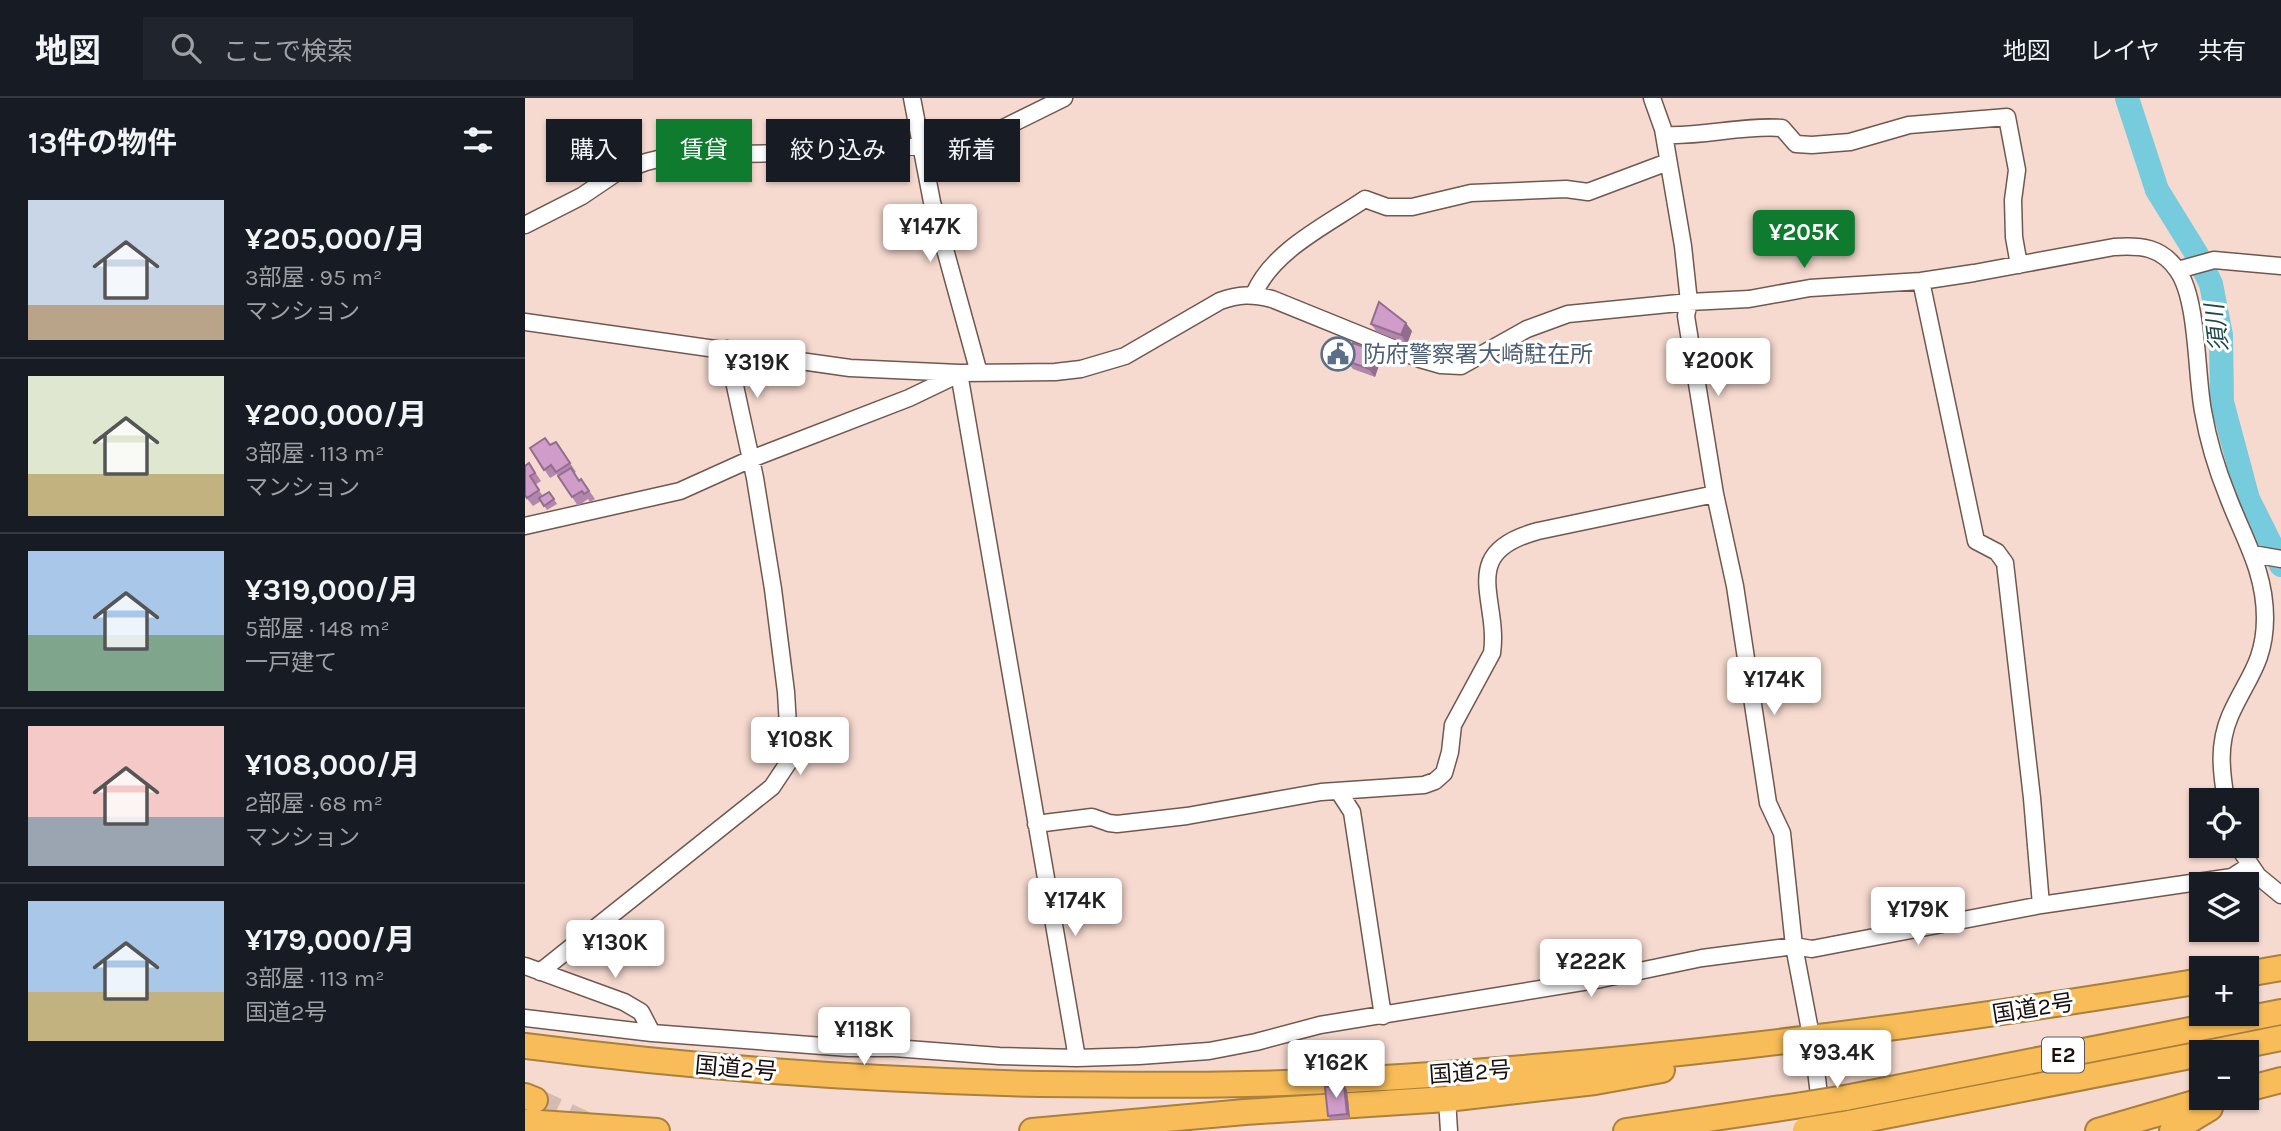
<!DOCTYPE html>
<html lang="ja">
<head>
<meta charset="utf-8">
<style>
  body { margin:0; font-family:Karla,"Noto Sans JP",sans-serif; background:#20242c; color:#f1f3f6; height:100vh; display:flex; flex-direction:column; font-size:26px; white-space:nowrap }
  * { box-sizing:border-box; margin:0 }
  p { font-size:23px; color:#9ea1a6 }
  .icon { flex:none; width:38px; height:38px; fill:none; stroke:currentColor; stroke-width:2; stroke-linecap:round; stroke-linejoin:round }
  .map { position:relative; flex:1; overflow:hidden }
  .sheet { display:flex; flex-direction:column; background:#171b24; width:525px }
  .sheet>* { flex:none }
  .banner { position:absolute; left:21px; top:21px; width:665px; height:63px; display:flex; gap:14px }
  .tools { position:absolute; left:1664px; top:690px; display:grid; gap:14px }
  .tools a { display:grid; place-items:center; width:70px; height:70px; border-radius:0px; background:#171b24; box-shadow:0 2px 5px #0004; font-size:35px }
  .price { position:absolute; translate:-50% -60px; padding:0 16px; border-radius:7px; background:#fff; color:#222; font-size:23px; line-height:46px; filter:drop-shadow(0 2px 4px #0008) }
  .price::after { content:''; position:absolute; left:50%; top:42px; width:21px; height:16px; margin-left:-10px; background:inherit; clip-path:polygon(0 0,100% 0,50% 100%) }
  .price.current { background:#0f7b2f; color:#fff }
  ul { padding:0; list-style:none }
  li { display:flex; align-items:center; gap:21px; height:175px; padding:0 28px }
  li+li { border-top:2px solid #363941 }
  li span { display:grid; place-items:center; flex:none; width:196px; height:140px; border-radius:0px; color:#555 }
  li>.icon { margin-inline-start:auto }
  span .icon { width:84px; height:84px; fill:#fffc; stroke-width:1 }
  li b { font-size:30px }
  h2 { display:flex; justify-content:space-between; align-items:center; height:84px; padding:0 28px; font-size:30px }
  .pill { padding:0 24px; border-radius:0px; background:#171b24; box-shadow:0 2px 5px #0004; font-size:24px; line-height:63px }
  .pill.current { background:#0f7b2f; color:#fff }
  header { display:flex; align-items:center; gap:42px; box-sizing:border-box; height:98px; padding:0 35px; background:#171b24; border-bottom:2px solid #363941 }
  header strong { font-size:33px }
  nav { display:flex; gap:38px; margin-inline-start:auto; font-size:24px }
  .search { width:490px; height:63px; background:#20242c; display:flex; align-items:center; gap:18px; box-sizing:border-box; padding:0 24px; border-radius:0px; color:#9ea1a6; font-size:26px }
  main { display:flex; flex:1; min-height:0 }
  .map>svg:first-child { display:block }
</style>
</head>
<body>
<header>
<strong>地図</strong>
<div class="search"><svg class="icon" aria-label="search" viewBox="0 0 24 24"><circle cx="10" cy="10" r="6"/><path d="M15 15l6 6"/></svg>ここで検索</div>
<nav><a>地図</a><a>レイヤ</a><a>共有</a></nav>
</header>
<main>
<section class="sheet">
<h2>13件の物件<svg class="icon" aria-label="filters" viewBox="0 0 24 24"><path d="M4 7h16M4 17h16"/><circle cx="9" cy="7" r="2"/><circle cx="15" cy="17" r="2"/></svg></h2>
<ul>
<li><span style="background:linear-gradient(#c9d6e8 75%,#b9a48a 0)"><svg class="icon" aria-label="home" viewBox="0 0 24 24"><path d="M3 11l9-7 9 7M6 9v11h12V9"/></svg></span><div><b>¥205,000/月</b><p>3部屋 · 95 m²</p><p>マンション</p></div></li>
<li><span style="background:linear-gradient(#dfe7d0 70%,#c2b280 0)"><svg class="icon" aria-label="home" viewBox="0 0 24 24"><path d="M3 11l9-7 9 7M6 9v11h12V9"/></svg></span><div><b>¥200,000/月</b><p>3部屋 · 113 m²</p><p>マンション</p></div></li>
<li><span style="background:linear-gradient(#a9c7e8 60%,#7fa58c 0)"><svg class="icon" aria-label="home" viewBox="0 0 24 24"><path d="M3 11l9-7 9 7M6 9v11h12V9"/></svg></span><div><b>¥319,000/月</b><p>5部屋 · 148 m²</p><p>一戸建て</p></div></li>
<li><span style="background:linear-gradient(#f6c9c9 65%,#9aa5b1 0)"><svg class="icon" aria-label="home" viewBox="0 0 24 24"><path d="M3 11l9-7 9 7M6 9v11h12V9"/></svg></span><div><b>¥108,000/月</b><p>2部屋 · 68 m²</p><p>マンション</p></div></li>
<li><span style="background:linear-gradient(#a9c7e8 65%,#c2b280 0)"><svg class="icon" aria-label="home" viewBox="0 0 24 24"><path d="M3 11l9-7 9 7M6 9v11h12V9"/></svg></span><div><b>¥179,000/月</b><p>3部屋 · 113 m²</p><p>国道2号</p></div></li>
</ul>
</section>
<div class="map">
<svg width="1756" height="1033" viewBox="0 0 1756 1033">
  <rect width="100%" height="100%" fill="#f6dad0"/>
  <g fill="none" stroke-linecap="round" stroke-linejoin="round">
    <path stroke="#76cbdc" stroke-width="24" d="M1602,0L1632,92L1671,155L1686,186L1696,237L1697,304L1723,401L1756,467"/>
    <path stroke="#d5bcb3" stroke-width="24" stroke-dasharray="24 12" stroke-linecap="butt" d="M10,1002L66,1028"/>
    <defs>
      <path id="minor" d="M387,0L407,104L454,275
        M1127,0L1138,31L1158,148L1164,204L1161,218L1190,396L1210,488L1243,705L1257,735L1269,848L1284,927
        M1139,37C1178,39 1217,27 1257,30L1271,46L1287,47L1325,44L1384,27L1482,19L1492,72L1488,102L1489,139L1494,167
        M0,127L57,98L91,75L121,64L149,57L326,54L413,46L437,40H458L539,0
        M1653,172L1689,162L1756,168
        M1396,183L1451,443L1472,454L1480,465L1507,700L1516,807
        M729,196C748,152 802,127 840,101L862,109H887L946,95L1041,91L1063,94L1143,64
        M0,224L325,270L434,275L530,274L556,271L600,258L695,203C714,196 727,196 747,201L895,261L916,267L936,268L1002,231L1043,216L1164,204L1224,201L1285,190L1396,183L1449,175L1589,149C1616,147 1637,149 1653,173C1673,202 1671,276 1678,313C1683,342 1692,372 1703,399C1719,441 1740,473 1740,520C1740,565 1721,581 1705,618C1693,646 1696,673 1701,702
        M434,275L552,960
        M0,428L155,393L226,361L384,300L432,277
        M1728,456L1756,461
        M814,694L827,714L858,918
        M511,726L567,719L584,725L592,726L662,718L796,694L899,687L910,683L919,675L925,654L928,627L967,555C975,501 931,455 1013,433L1190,396
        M1712,747L1733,778L1756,797
        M0,868L99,904L116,914L127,935
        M15,874L247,689L265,662L261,594L248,491L230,380L202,251
        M0,920L127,935L324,950H369L474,958L552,960L614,958L684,953L731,944L795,927L1076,881L1177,860L1269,848L1287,851L1516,807L1707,779L1724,768
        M1289,956L1296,1013
        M922,1001L924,1033"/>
      <path id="highway" d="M1722,876L1756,870
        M0,948C171,970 343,982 515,986C596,987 679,988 760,985C1068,972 1373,933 1676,883
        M1687,954L1756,940
        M1722,991L1756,982
        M0,998L10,1002
        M1320,1000L1756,914
        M0,1024L132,1033
        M1324,1025L1676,956
        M507,1033L720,1014L922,1001L1070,984L1137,972
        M1101,1033L1277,1007
        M1573,1033L1690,999
        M1647,1033L1685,1010"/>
    </defs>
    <use href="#minor" stroke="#705850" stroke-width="19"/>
    <use href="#highway" stroke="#aa803d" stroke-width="28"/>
    <use href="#minor" stroke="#fff" stroke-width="16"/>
    <use href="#highway" stroke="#f8bd58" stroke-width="24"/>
    <defs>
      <path id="highway-bridge" d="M1277,1007L1320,1000
        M1280,1032L1324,1025"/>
    </defs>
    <use href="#highway-bridge" stroke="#aa803d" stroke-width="28" stroke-linecap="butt"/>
    <use href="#highway-bridge" stroke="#f8bd58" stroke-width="24"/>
  </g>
  <path fill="#b386ad" d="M846,226L887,233L882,246L852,234Z
    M856,261L850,279L828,271L822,263Z
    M31,344L51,374L49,375L54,382L56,381L70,401L65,404L63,401L53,408L32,376L25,380L5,350L26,347Z
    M4,365L16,383L10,387L18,398L24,394L32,406L22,412L16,403L8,408L0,398Z
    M822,992L825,1020L806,1022L803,1018Z"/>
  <path fill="#926d8d" d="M881,225L887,233L882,246L876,237Z
    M850,253L856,261L850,279L844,271Z
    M819,987L822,992L825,1020L822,1016Z"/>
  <path fill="#d09cc9" stroke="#926d8d" stroke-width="2" d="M854,204L881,225L876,237L846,226Z
    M828,245L850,253L844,271L822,263Z
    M20,340L25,347L31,344L45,365L31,374L26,367L19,372L5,350Z
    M4,365L10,375L5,378L14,392L2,400L0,397V368Z
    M46,370L54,383L56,381L64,393L59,396L57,393L47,399L33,378Z
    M24,394L29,401L19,408L14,400Z
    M819,987L822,1016L803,1018L800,989Z"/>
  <defs>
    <symbol id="civic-ring" viewBox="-11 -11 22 22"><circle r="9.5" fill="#fff" stroke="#5c6f8a" stroke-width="1.5"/><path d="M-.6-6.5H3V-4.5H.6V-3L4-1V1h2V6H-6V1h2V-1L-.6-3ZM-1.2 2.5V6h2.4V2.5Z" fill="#5c6f8a"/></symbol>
  </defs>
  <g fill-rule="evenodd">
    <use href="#civic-ring" x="794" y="237" width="38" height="38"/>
  </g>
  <g text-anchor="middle" stroke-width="6" stroke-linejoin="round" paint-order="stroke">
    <rect fill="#fff" stroke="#5e5755" stroke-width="2" x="1517" y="939.5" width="42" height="35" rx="5"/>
    <g font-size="21" font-weight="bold" fill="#190f0c">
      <text x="1538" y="964">E2</text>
    </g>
    <g font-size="23" fill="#4e5e75" stroke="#fff" text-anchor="start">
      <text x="838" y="264">防府警察署大崎駐在所</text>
    </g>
    <g font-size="23" fill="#190f0c" stroke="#fff">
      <text transform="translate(1508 910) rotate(-9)" y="8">国道2号</text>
      <text transform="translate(211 970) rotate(5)" y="8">国道2号</text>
      <text transform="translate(945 974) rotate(-4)" y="8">国道2号</text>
    </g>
    <g font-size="24" font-style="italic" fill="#1e464d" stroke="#fff">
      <text transform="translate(1692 230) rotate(-97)" y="8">須川</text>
    </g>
  </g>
</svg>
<div class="tools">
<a><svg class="icon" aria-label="locate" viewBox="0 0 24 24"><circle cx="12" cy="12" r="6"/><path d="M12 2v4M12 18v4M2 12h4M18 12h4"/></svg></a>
<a><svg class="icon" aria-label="layers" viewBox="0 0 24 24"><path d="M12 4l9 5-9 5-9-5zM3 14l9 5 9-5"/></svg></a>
<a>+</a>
<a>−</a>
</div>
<b class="price" style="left:405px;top:166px">¥147K</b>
<b class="price current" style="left:1279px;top:172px">¥205K</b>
<b class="price" style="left:1193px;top:300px">¥200K</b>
<b class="price" style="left:232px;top:302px">¥319K</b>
<b class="price" style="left:1249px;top:619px">¥174K</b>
<b class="price" style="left:275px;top:679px">¥108K</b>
<b class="price" style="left:550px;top:840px">¥174K</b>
<b class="price" style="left:1393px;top:849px">¥179K</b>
<b class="price" style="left:90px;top:882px">¥130K</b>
<b class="price" style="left:1066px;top:901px">¥222K</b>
<b class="price" style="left:339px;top:969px">¥118K</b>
<b class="price" style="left:1312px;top:992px">¥93.4K</b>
<b class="price" style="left:811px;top:1002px">¥162K</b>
<div class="banner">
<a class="pill">購入</a>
<a class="pill current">賃貸</a>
<a class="pill">絞り込み</a>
<a class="pill">新着</a>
</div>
</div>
</main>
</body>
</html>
